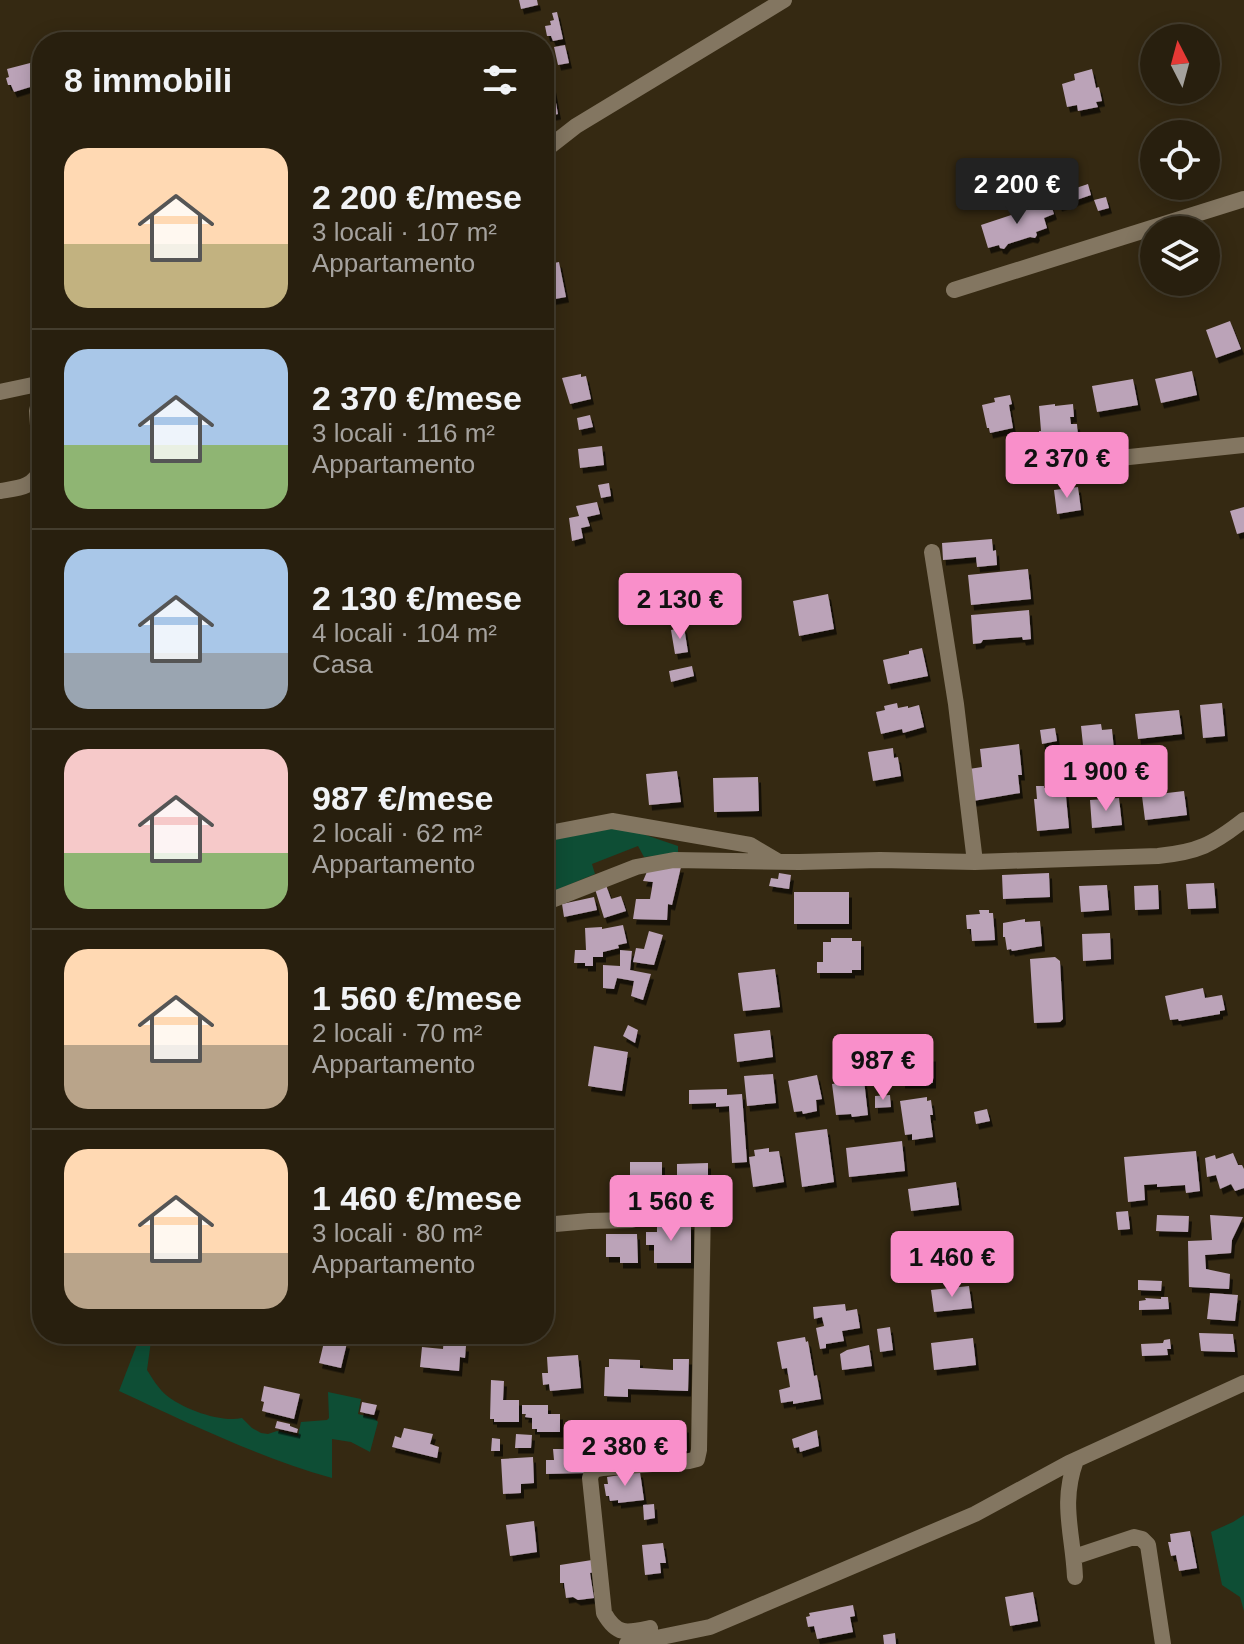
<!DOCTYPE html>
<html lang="it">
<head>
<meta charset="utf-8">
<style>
  body { margin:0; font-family:Arial,sans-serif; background:#302717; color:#f1f3f6; height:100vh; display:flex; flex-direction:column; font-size:30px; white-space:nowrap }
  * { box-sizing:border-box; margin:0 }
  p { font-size:26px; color:#a5a29e }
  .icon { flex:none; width:44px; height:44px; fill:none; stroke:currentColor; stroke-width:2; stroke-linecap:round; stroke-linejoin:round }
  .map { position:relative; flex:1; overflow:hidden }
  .drawer { position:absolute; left:32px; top:32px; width:522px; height:1312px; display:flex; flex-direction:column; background:#281f0e; border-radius:32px; box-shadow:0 4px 20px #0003,0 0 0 2px #443d2e }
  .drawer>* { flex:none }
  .needle { width:52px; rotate:354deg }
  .fabs { position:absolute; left:1140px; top:24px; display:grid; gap:16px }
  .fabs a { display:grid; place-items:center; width:80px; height:80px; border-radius:50%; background:#281f0e; box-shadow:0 4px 20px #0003,0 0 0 2px #443d2e; font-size:40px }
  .price { position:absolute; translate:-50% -68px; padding:0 18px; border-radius:8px; background:#f98fca; color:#111; font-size:26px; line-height:52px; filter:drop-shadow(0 2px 4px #0008) }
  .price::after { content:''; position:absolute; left:50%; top:48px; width:24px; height:18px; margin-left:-12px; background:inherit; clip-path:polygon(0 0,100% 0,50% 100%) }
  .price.current { background:#222; color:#fff }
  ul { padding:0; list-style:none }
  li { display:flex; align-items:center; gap:24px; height:200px; padding:0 32px }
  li+li { border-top:2px solid #443d2e }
  li span { display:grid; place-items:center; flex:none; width:224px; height:160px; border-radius:24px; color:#555 }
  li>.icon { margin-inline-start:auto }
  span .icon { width:96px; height:96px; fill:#fffc; stroke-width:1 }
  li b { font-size:34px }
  h2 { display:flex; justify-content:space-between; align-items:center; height:96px; padding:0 32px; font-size:34px }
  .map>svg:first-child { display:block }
</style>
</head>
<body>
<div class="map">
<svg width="1244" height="1644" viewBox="0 0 1244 1644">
  <defs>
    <filter id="shadow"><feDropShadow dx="3" dy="5.5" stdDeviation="0" flood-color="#0009"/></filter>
  </defs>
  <rect width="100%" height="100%" fill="#352912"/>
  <path fill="#0e4e35" d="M617,828L631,830L678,846V853L644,857L638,846L592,864L595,874L544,895V839Z
    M141,1334H152L147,1370C152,1378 158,1388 166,1395C183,1409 221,1423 242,1418L252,1428L261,1433L268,1434L277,1431L298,1436L301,1422L327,1420L329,1418L328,1392L361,1399L358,1414L374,1418L378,1422L370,1452L351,1442L332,1439V1478C258,1457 188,1423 119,1391Z
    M1244,1515V1611L1240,1597L1222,1585L1211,1532L1233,1522Z"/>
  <path fill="#bba3b8" filter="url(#shadow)" d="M519,0H537L538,5L521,9Z
    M557,12L563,39L553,41L551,36H547L545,26L551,25L550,21L554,20L552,13Z
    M565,45L569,63L558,65L554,47Z
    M34,62L40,84L14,92L11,85H8L6,78L9,77L7,69Z
    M1092,69L1096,88L1099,87L1102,101L1096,102L1098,107L1078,111L1077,105L1067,107L1062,84L1075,80L1074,74Z
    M552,81L558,114L549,116L544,122V83Z
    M1088,184L1091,195L1059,206L1055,195Z
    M544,197H546L551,232L544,233Z
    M1106,197L1109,208L1098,211L1094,200Z
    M1050,202L1054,214L1044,218L1047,228L1036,232L1037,235L1035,238L1030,237L1008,244L1004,249L1000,248L999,245L988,248L981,225Z
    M559,262L566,297L544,301V265Z
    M1230,321L1241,349L1216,358L1206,330Z
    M1192,371L1197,395L1161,403L1155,379Z
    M581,374V377L586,376L591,399L570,404L562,378Z
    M1133,379L1138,405L1097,412L1092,386Z
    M1010,395L1012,404L1009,405L1013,428L990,433L989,428H987L982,405L995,402L994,398Z
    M1055,404V406L1073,404L1074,417H1070L1071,424H1077L1079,446L1063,448L1062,443L1040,445L1039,431H1041L1039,406Z
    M590,415L593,427L579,430L577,418Z
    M602,446L604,465L580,468L578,449Z
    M609,483L611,496L601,498L598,485Z
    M1078,487L1081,510L1057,514L1054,490Z
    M597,502L600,514L587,517L590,526L581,528L583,538L572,541L569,518L579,516L576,506Z
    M1244,507V532L1237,534L1230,511Z
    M992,539L993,551L996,550L997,565L977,567L976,557L943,560L942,543Z
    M1028,569L1031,599L971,605L968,575Z
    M828,594L834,629L799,636L793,601Z
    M1029,610L1031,639L1023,640L1022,637L983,640L981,643L973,644L971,615Z
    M684,627L688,652L675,654L671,630Z
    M922,648L928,676L888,684L883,660L909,654V651Z
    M692,666L694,676L671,682L669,671Z
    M897,703L898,708L908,706V708L919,705L924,727L903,733L902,729L881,734L876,712L885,710L884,706Z
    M1222,703L1225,736L1203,738L1200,705Z
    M1179,710L1182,734L1138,739L1135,714Z
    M1101,724L1102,730L1112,729L1115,761L1085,764L1081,726Z
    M1055,728L1057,741L1042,744L1040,730Z
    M1019,744L1022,775H1018L1020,793L973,801L969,769L982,767L980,749Z
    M893,748L894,758L898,757L901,776L873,781L868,752Z
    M677,771L681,802L649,805L646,774Z
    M758,777L759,811L714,812L713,778Z
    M1036,786H1044V788L1065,786L1069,828L1037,831L1034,799H1037Z
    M1184,791L1187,815L1145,820L1142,796Z
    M1119,798L1122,825L1092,828L1090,800Z
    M649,867H681L672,905L668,904L667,920L633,919L636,899H650L653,882L643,881Z
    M779,873L791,875L789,889L769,886L771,878L778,879Z
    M1049,873L1050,897L1003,899L1002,875Z
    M1214,883L1216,908L1188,909L1186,884Z
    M606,885L611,899L621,896L626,911L604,918L595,889Z
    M1107,885L1109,910L1081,912L1079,886Z
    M1158,885L1159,909L1135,910L1134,886Z
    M794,892H849V924H794Z
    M594,897L597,910L564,917L562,904Z
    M979,910H989V913H993L995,940L972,941L971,929H967L966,915L980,914Z
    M1025,919V922L1040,921L1042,946L1012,951L1011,949L1007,950L1005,937H1003V923Z
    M623,925L627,943L618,945L619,948L603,952V957H593V966H585V963H574L575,950H586L585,928L602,927V929Z
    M649,931L663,935L654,965L633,962L636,948L644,949Z
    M1110,933L1111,959L1083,961L1082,934Z
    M831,938H852V941H861V970H852V973H817V962H823V942H831Z
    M620,950L632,951L630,970L651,974L643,1000L631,996L634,981L617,978L614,989L603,988V965L620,966Z
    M1055,957L1060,961L1063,1019L1060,1022L1034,1023L1030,959Z
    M775,969L780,1007L743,1011L738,973Z
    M1203,988L1205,998L1222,995L1225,1010L1220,1011V1014L1179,1021L1178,1019L1170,1020L1165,996Z
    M550,1015L552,1042L544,1043V1016Z
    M628,1025L638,1030L635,1043L623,1036Z
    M770,1030L773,1057L737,1062L734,1034Z
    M907,1038H928V1056H933V1083H902V1058H870V1040H907Z
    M594,1046L628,1052L622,1091L588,1086Z
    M773,1074L776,1103L747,1106L744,1076Z
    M817,1075L822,1099L816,1100L817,1111L803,1114L802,1111L794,1112L788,1081Z
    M887,1075L888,1083L875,1084V1076Z
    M864,1080L868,1115L852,1117L851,1114L836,1115L832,1084Z
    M727,1089V1095L742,1094L747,1162L732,1163L729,1106L716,1107V1103L689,1104V1090Z
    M890,1095L891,1107L875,1108V1096Z
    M927,1097V1101L931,1100L933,1115H930L933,1137L912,1140V1134L905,1135L900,1101Z
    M987,1109L990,1121L976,1124L974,1112Z
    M827,1129L834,1182L802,1187L795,1133Z
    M902,1141L905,1171L849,1177L846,1148Z
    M769,1148V1152L779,1151L784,1182L753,1187L749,1157L755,1156L754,1150Z
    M1196,1151L1200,1191L1186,1193L1185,1185L1157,1187V1184L1144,1185L1145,1200L1128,1202L1124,1157Z
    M1233,1153L1238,1165H1242L1244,1169V1188L1235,1191L1231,1184L1220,1189L1216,1175L1207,1177L1205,1158L1215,1155L1216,1159Z
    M630,1162H662V1189H630Z
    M708,1163V1190H677V1164Z
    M956,1182L959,1205L911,1211L908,1189Z
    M1128,1211L1130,1229L1118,1230L1116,1212Z
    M1157,1215L1189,1216L1188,1232L1156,1231Z
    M1210,1215L1243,1217L1232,1240L1231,1253L1205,1255L1206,1269L1230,1274L1229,1289L1189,1287L1188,1241L1212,1240Z
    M657,1224H691V1263H654V1245H646V1232H657Z
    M950,1231L952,1245L963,1244L966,1266L918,1273L915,1250L926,1249L924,1235Z
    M606,1234H637L638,1263H620V1257H606Z
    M1138,1280L1162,1281L1161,1291L1138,1290Z
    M969,1286L972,1308L934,1312L931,1290Z
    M1210,1293L1238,1295L1235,1321L1207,1319Z
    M1161,1297H1168L1169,1309L1139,1310V1301L1146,1300L1145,1298L1161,1299Z
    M845,1304L846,1311L857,1309L860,1328L842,1331L844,1341L826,1344V1348L820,1349L816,1328L824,1326L822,1317L814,1319L813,1307Z
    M890,1327L893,1350L880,1352L877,1329Z
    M1199,1333L1233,1334L1235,1352L1201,1351Z
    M444,1337L459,1338L458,1346H466L465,1358L460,1357L459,1371L420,1367L422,1347L443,1349Z
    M805,1337L806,1342L808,1341L814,1376L817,1375L821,1399L793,1404V1401L781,1403L779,1390L790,1387L787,1368L782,1369L777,1342Z
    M325,1338L347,1343L341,1368L319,1363Z
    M973,1338L976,1365L934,1370L931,1343Z
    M1170,1339L1171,1349H1167L1168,1355L1142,1356L1141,1344L1163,1343L1164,1340Z
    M869,1345L872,1366L842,1370L840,1354L847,1350Z
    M578,1355L581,1388L550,1391L549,1384L543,1385L542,1373H548L547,1357Z
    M609,1359L640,1360V1368L673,1370V1359H689L688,1391L628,1389V1397L604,1396L605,1367H609Z
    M491,1380L504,1381L503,1400H519V1422H494V1419H490Z
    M264,1386L300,1394L294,1419L262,1411L264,1402L261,1401Z
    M362,1402L377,1405L374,1415L360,1412Z
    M522,1405H548V1414H560V1432H537V1429H532V1418L525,1417L526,1414H522Z
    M277,1421L290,1424V1426L298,1429L297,1433L275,1428Z
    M686,1427L687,1451L662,1452L661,1429Z
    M404,1428L433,1434L430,1444L439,1447L437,1458L392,1447L395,1436L401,1438Z
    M817,1430L819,1446L800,1452L799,1447L794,1448L792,1439Z
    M516,1434L532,1435L531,1448H515Z
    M492,1438L500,1439V1451H491Z
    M553,1449H565V1456H584L586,1473L546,1474V1460H554Z
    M533,1457L534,1483L521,1484V1493L503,1494L501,1459Z
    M640,1472L644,1500L618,1503V1500L610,1501L609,1496H606L604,1484H608L607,1477Z
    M654,1504L655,1518L644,1520L643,1505Z
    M534,1521L537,1552L510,1556L506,1525Z
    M1190,1531L1197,1568L1179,1571L1176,1555L1171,1556L1168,1542H1171L1170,1534Z
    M663,1543L666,1563H660L661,1573L645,1575L642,1545Z
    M592,1560L594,1572L590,1573L594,1598L578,1600L573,1597L566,1598L564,1583H560V1565Z
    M1033,1592L1038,1621L1010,1626L1005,1597Z
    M853,1605L855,1616L850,1617L853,1632L817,1639L814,1626L808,1627L806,1617L810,1616L809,1613Z
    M895,1633L896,1644H884L883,1635Z"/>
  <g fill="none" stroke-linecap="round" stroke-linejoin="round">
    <path stroke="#837661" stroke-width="16" d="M544,151L576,126L784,0
      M954,290L1244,199
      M0,392L42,383
      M1034,467L1244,445
      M0,491C18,488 33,488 41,469L37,411L42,389
      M932,552L956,704L975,862
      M544,834L612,821L750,845L777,861
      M544,903L636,867L674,860L799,862L880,860L975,862L1158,856C1198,852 1212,845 1244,820
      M544,1225L589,1221L632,1220
      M1074,1557L1134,1537L1142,1539L1148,1545L1163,1644
      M1075,1577C1073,1533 1060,1504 1076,1460
      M650,1628C627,1633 617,1636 604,1613L590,1478L593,1470L603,1468L689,1461L697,1459L699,1450L703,1202
      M627,1644L710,1627L975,1514L1069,1463L1244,1383"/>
  </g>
</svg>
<div class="fabs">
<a><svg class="needle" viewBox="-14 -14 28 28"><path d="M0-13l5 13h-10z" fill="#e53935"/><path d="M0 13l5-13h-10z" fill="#a5a29e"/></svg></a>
<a><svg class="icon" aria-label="locate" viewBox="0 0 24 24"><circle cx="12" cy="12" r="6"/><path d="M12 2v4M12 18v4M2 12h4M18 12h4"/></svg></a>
<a><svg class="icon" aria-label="layers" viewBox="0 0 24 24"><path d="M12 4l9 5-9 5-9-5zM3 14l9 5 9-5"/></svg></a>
</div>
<b class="price current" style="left:1017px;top:226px">2 200 €</b>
<b class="price" style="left:1067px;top:500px">2 370 €</b>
<b class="price" style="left:680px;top:641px">2 130 €</b>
<b class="price" style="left:1106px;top:813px">1 900 €</b>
<b class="price" style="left:883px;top:1102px">987 €</b>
<b class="price" style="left:671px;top:1243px">1 560 €</b>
<b class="price" style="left:952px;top:1299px">1 460 €</b>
<b class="price" style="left:625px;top:1488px">2 380 €</b>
<section class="drawer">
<h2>8 immobili<svg class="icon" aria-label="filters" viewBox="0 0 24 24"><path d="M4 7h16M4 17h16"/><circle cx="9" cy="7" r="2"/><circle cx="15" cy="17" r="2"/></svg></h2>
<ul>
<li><span style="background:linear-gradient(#ffd9b3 60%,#c2b280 0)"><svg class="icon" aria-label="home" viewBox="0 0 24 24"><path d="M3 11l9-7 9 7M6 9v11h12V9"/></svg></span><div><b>2 200 €/mese</b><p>3 locali · 107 m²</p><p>Appartamento</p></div></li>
<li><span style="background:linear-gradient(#a9c7e8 60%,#8fb573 0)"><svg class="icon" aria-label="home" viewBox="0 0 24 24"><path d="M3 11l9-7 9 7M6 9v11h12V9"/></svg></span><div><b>2 370 €/mese</b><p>3 locali · 116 m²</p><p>Appartamento</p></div></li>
<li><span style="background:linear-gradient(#a9c7e8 65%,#9aa5b1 0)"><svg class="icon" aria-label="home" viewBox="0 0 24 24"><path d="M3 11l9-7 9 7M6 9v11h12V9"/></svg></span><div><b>2 130 €/mese</b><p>4 locali · 104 m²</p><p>Casa</p></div></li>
<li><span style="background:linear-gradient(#f6c9c9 65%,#8fb573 0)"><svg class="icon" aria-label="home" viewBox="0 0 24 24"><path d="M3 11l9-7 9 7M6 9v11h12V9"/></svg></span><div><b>987 €/mese</b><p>2 locali · 62 m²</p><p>Appartamento</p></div></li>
<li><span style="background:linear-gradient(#ffd9b3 60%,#b9a48a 0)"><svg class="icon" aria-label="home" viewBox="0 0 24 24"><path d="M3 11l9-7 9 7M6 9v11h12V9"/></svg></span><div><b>1 560 €/mese</b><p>2 locali · 70 m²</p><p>Appartamento</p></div></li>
<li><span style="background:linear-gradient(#ffd9b3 65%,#b9a48a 0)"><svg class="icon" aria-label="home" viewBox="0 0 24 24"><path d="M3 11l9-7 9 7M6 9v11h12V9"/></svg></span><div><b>1 460 €/mese</b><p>3 locali · 80 m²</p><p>Appartamento</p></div></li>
</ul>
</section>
</div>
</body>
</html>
